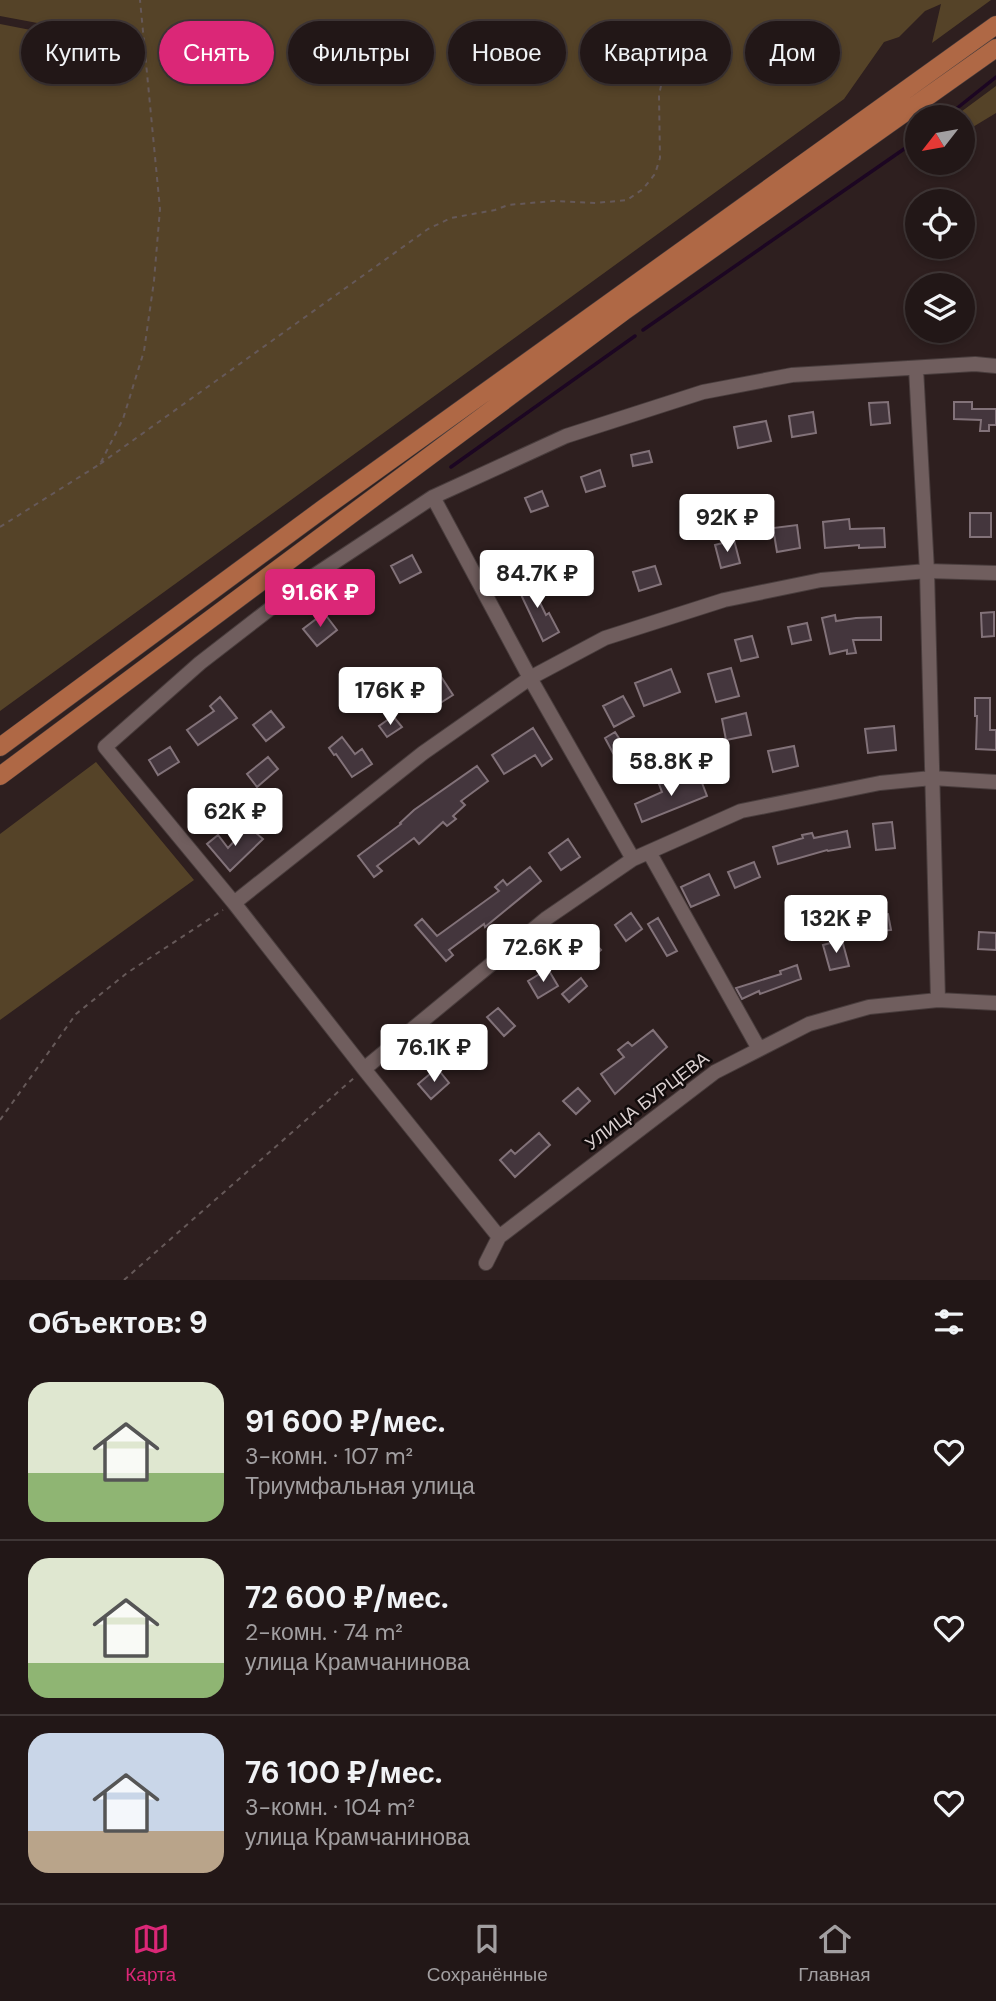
<!DOCTYPE html>
<html lang="ru">
<head>
<meta charset="utf-8">
<style>
  body { margin:0; font-family:"DM Sans",sans-serif; background:#2e2424; color:#f1f3f6; height:100vh; display:flex; flex-direction:column; font-size:26px; white-space:nowrap }
  * { box-sizing:border-box; margin:0 }
  p { font-size:23px; color:#a29fa1 }
  .icon { flex:none; width:38px; height:38px; fill:none; stroke:currentColor; stroke-width:2; stroke-linecap:round; stroke-linejoin:round }
  .map { position:relative; height:1280px; overflow:hidden }
  .side { display:flex; flex-direction:column; background:#221717; flex:1 }
  .side>* { flex:none }
  .top-card { position:absolute; left:21px; top:21px; width:956px; height:63px; display:flex; gap:14px }
  .needle { width:46px; rotate:239deg }
  .tools { position:absolute; left:905px; top:105px; display:grid; gap:14px }
  .tools a { display:grid; place-items:center; width:70px; height:70px; border-radius:50%; background:#221717; box-shadow:0 4px 10px #0003,0 0 0 2px #3f3636; font-size:35px }
  .price { position:absolute; translate:-50% -60px; padding:0 16px; border-radius:7px; background:#fff; color:#222; font-size:23px; line-height:46px; filter:drop-shadow(0 2px 4px #0008) }
  .price::after { content:''; position:absolute; left:50%; top:42px; width:21px; height:16px; margin-left:-10px; background:inherit; clip-path:polygon(0 0,100% 0,50% 100%) }
  .price.selected { background:#db2777; color:#fff }
  ul { padding:0; list-style:none }
  li { display:flex; align-items:center; gap:21px; height:175px; padding:0 28px }
  li+li { border-top:2px solid #3f3636 }
  li span { display:grid; place-items:center; flex:none; width:196px; height:140px; border-radius:21px; color:#555 }
  li>.icon { margin-inline-start:auto }
  span .icon { width:84px; height:84px; fill:#fffc; stroke-width:1 }
  li b { font-size:30px }
  h2 { display:flex; justify-content:space-between; align-items:center; height:84px; padding:0 28px; font-size:30px }
  .tag { padding:0 24px; border-radius:32px; background:#221717; box-shadow:0 4px 10px #0003,0 0 0 2px #3f3636; font-size:24px; line-height:63px }
  .tag.selected { background:#db2777; color:#fff }
  .dock { display:flex; justify-content:space-around; align-items:center; height:98px; border-top:2px solid #3f3636; background:#221717; font-size:19px; color:#a29fa1 }
  .dock a { display:grid; justify-items:center; gap:4px }
  .dock .selected { color:#db2777 }
  .map>svg:first-child { display:block }
</style>
</head>
<body>
<div class="map">
<svg width="996" height="1280" viewBox="0 0 996 1280">
  <rect width="100%" height="100%" fill="#2e1f1f"/>
  <path fill="#554328" d="M0,0H991L932,43L941,4L925,11L899,37L884,42L844,99L0,711V24L113,46L107,36L0,16Z
    M996,86V113L963,133L962,117H954Z
    M96,762L194,880L0,1020V834Z"/>
  <g fill="none" stroke-linecap="round" stroke-linejoin="round">
    <path stroke="#1c0622" stroke-width="3.5" d="M946,117L996,77
      M643,330L917,140
      M451,467L635,336"/>
  </g>
  <path fill="#44363d" stroke="#827279" stroke-width="2" d="M888,402L890,423L871,425L869,403Z
    M954,402H972V409H996V425H989V431H980L981,420L954,419Z
    M813,412L816,433L792,437L789,416Z
    M766,421L771,441L738,448L734,427Z
    M649,451L652,462L633,466L631,455Z
    M600,470L605,486L586,492L581,477Z
    M542,491L548,506L531,512L525,498Z
    M970,513H991V537H970Z
    M849,519L850,529L884,528L885,547L859,548V545L825,548L823,522Z
    M797,525L800,548L777,552L773,528Z
    M734,540L740,563L721,568L715,545Z
    M412,555L421,572L400,583L391,566Z
    M655,566L661,584L639,591L633,572Z
    M527,576L546,615L549,613L559,632L543,641L515,582Z
    M994,612V636L982,637L981,613Z
    M324,613L337,630L317,646L303,629Z
    M835,615L836,621L856,618L881,617V640H853L856,653L847,654V650L830,654L822,618Z
    M807,623L811,640L792,644L788,627Z
    M752,636L758,657L741,661L735,640Z
    M731,668L739,696L716,702L708,674Z
    M671,669L680,692L644,706L635,683Z
    M440,675L453,695L426,712L413,693Z
    M623,696L634,716L614,727L603,706Z
    M220,697L237,718L198,745L187,730L214,711L210,706Z
    M975,698H990V730H996V750L976,749L977,716H975Z
    M271,711L284,727L266,741L253,725Z
    M746,713L751,735L726,740L722,719Z
    M393,716L402,727L387,737L379,726Z
    M894,726L896,750L868,753L865,729Z
    M533,728L552,759L542,766L535,755L504,774L492,755Z
    M615,732L624,746L613,753L605,738Z
    M342,737L355,754L362,749L372,764L352,777L336,754L334,755L329,748Z
    M794,746L798,766L773,772L768,751Z
    M170,747L179,762L158,775L149,760Z
    M268,757L278,769L257,787L247,774Z
    M477,766L488,781L461,801L465,805L453,816L456,819L447,826L443,822L419,844L414,838L377,866L382,871L374,877L358,856L401,824L400,823L414,810Z
    M699,775L707,796L642,822L635,804L662,792L659,784L667,781L669,786Z
    M892,822L895,848L876,850L873,824Z
    M248,826L263,839L230,871L207,844L218,835L228,848Z
    M847,831L850,847L828,851L827,850L778,864L773,847L803,838L802,835L812,833L814,838Z
    M568,839L580,857L561,870L549,853Z
    M754,862L760,877L735,888L728,872Z
    M530,867L541,881L485,927L484,924L449,950L453,955L446,961L415,925L422,919L437,936L499,891L495,887L503,880L507,885Z
    M709,874L719,895L691,907L681,887Z
    M631,913L642,929L626,941L615,925Z
    M888,914L891,930L876,932L873,916Z
    M658,918L677,951L667,956L648,924Z
    M979,932L996,933V950L978,949Z
    M591,939L601,950L582,967L572,955Z
    M842,940L849,966L830,970L823,945Z
    M797,965L801,979L760,994L759,991L742,999L736,988L781,974L780,971Z
    M548,969L558,986L538,998L528,981Z
    M581,978L587,986L569,1002L562,994Z
    M498,1008L515,1026L504,1036L487,1017Z
    M653,1030L667,1047L615,1094L601,1074L624,1057L618,1050L628,1042L632,1046Z
    M471,1037L484,1052L468,1067L454,1052Z
    M437,1068L449,1083L431,1099L418,1084Z
    M578,1088L590,1101L576,1114L563,1101Z
    M539,1133L550,1145L515,1177L500,1160L511,1150L515,1154Z"/>
  <g fill="none" stroke-linecap="round" stroke-linejoin="round">
    <defs>
      <path id="minor" d="M916,368L927,571L938,1000
        M433,497L530,678L633,859
        M649,852L759,1049
        M234,903L423,753L530,678L605,638L724,600L821,580L927,571L996,573
        M364,1069L547,918L633,859L741,811L880,783L932,778L996,782
        M499,1237L364,1069L234,903L105,747L200,663L306,581L433,497L566,436L703,392L792,375L975,364L996,366
        M486,1263L499,1237L715,1072L809,1024L869,1007L938,1000L996,1003"/>
      <path id="major" d="M0,747L324,508L996,25
        M0,776L623,312L996,48"/>
    </defs>
    <use href="#minor" stroke="#493d3d" stroke-width="16"/>
    <use href="#major" stroke="#493d3d" stroke-width="19"/>
    <path stroke="#665959" stroke-width="2" stroke-dasharray="5 5" stroke-linecap="butt" d="M100,464L428,229L451,218L495,210L508,205L553,201L596,203L627,200L643,189L655,174L660,158L659,95L664,72L688,61
      M0,527L100,464L123,419L144,351L154,281L160,209L140,0
      M0,1120L76,1014L127,973L223,910
      M124,1280L355,1077"/>
    <use href="#minor" stroke="#705e5e" stroke-width="14"/>
    <use href="#major" stroke="#af6845" stroke-width="18"/>
  </g>
  <g text-anchor="middle" stroke-width="5" stroke-linejoin="round" paint-order="stroke">
    <g font-size="18" fill="#dcd2d2" stroke="#110b0b">
      <text transform="translate(647 1101) rotate(-37)" y="6">УЛИЦА БУРЦЕВА</text>
    </g>
  </g>
</svg>
<div class="tools">
<a><svg class="needle" viewBox="-14 -14 28 28"><path d="M0-13l5 13h-10z" fill="#e53935"/><path d="M0 13l5-13h-10z" fill="#a29fa1"/></svg></a>
<a><svg class="icon" aria-label="locate" viewBox="0 0 24 24"><circle cx="12" cy="12" r="6"/><path d="M12 2v4M12 18v4M2 12h4M18 12h4"/></svg></a>
<a><svg class="icon" aria-label="layers" viewBox="0 0 24 24"><path d="M12 4l9 5-9 5-9-5zM3 14l9 5 9-5"/></svg></a>
</div>
<b class="price" style="left:727px;top:554px">92K ₽</b>
<b class="price" style="left:537px;top:610px">84.7K ₽</b>
<b class="price selected" style="left:320px;top:629px">91.6K ₽</b>
<b class="price" style="left:390px;top:727px">176K ₽</b>
<b class="price" style="left:671px;top:798px">58.8K ₽</b>
<b class="price" style="left:235px;top:848px">62K ₽</b>
<b class="price" style="left:836px;top:955px">132K ₽</b>
<b class="price" style="left:543px;top:984px">72.6K ₽</b>
<b class="price" style="left:434px;top:1084px">76.1K ₽</b>
<div class="top-card">
<a class="tag">Купить</a>
<a class="tag selected">Снять</a>
<a class="tag">Фильтры</a>
<a class="tag">Новое</a>
<a class="tag">Квартира</a>
<a class="tag">Дом</a>
</div>
</div>
<section class="side">
<h2>Объектов: 9<svg class="icon" aria-label="filters" viewBox="0 0 24 24"><path d="M4 7h16M4 17h16"/><circle cx="9" cy="7" r="2"/><circle cx="15" cy="17" r="2"/></svg></h2>
<ul>
<li><span style="background:linear-gradient(#dfe7d0 65%,#8fb573 0)"><svg class="icon" aria-label="home" viewBox="0 0 24 24"><path d="M3 11l9-7 9 7M6 9v11h12V9"/></svg></span><div><b>91 600 ₽/мес.</b><p>3-комн. · 107 m²</p><p>Триумфальная улица</p></div><svg class="icon" aria-label="heart" viewBox="0 0 24 24"><path d="M12 20l-8-8c-3-5 5-10 8-4 3-6 11-1 8 4z"/></svg></li>
<li><span style="background:linear-gradient(#dfe7d0 75%,#8fb573 0)"><svg class="icon" aria-label="home" viewBox="0 0 24 24"><path d="M3 11l9-7 9 7M6 9v11h12V9"/></svg></span><div><b>72 600 ₽/мес.</b><p>2-комн. · 74 m²</p><p>улица Крамчанинова</p></div><svg class="icon" aria-label="heart" viewBox="0 0 24 24"><path d="M12 20l-8-8c-3-5 5-10 8-4 3-6 11-1 8 4z"/></svg></li>
<li><span style="background:linear-gradient(#c9d6e8 70%,#b9a48a 0)"><svg class="icon" aria-label="home" viewBox="0 0 24 24"><path d="M3 11l9-7 9 7M6 9v11h12V9"/></svg></span><div><b>76 100 ₽/мес.</b><p>3-комн. · 104 m²</p><p>улица Крамчанинова</p></div><svg class="icon" aria-label="heart" viewBox="0 0 24 24"><path d="M12 20l-8-8c-3-5 5-10 8-4 3-6 11-1 8 4z"/></svg></li>
</ul>
</section>
<nav class="dock">
<a class="selected"><svg class="icon" aria-label="map" viewBox="0 0 24 24"><path d="M3 6l6-2 6 2 6-2v14l-6 2-6-2-6 2zM9 4v14M15 6v14"/></svg>Карта</a>
<a><svg class="icon" aria-label="saved" viewBox="0 0 24 24"><path d="M7 4h10v16l-5-4-5 4z"/></svg>Сохранённые</a>
<a><svg class="icon" aria-label="home" viewBox="0 0 24 24"><path d="M3 11l9-7 9 7M6 9v11h12V9"/></svg>Главная</a>
</nav>
</body>
</html>
